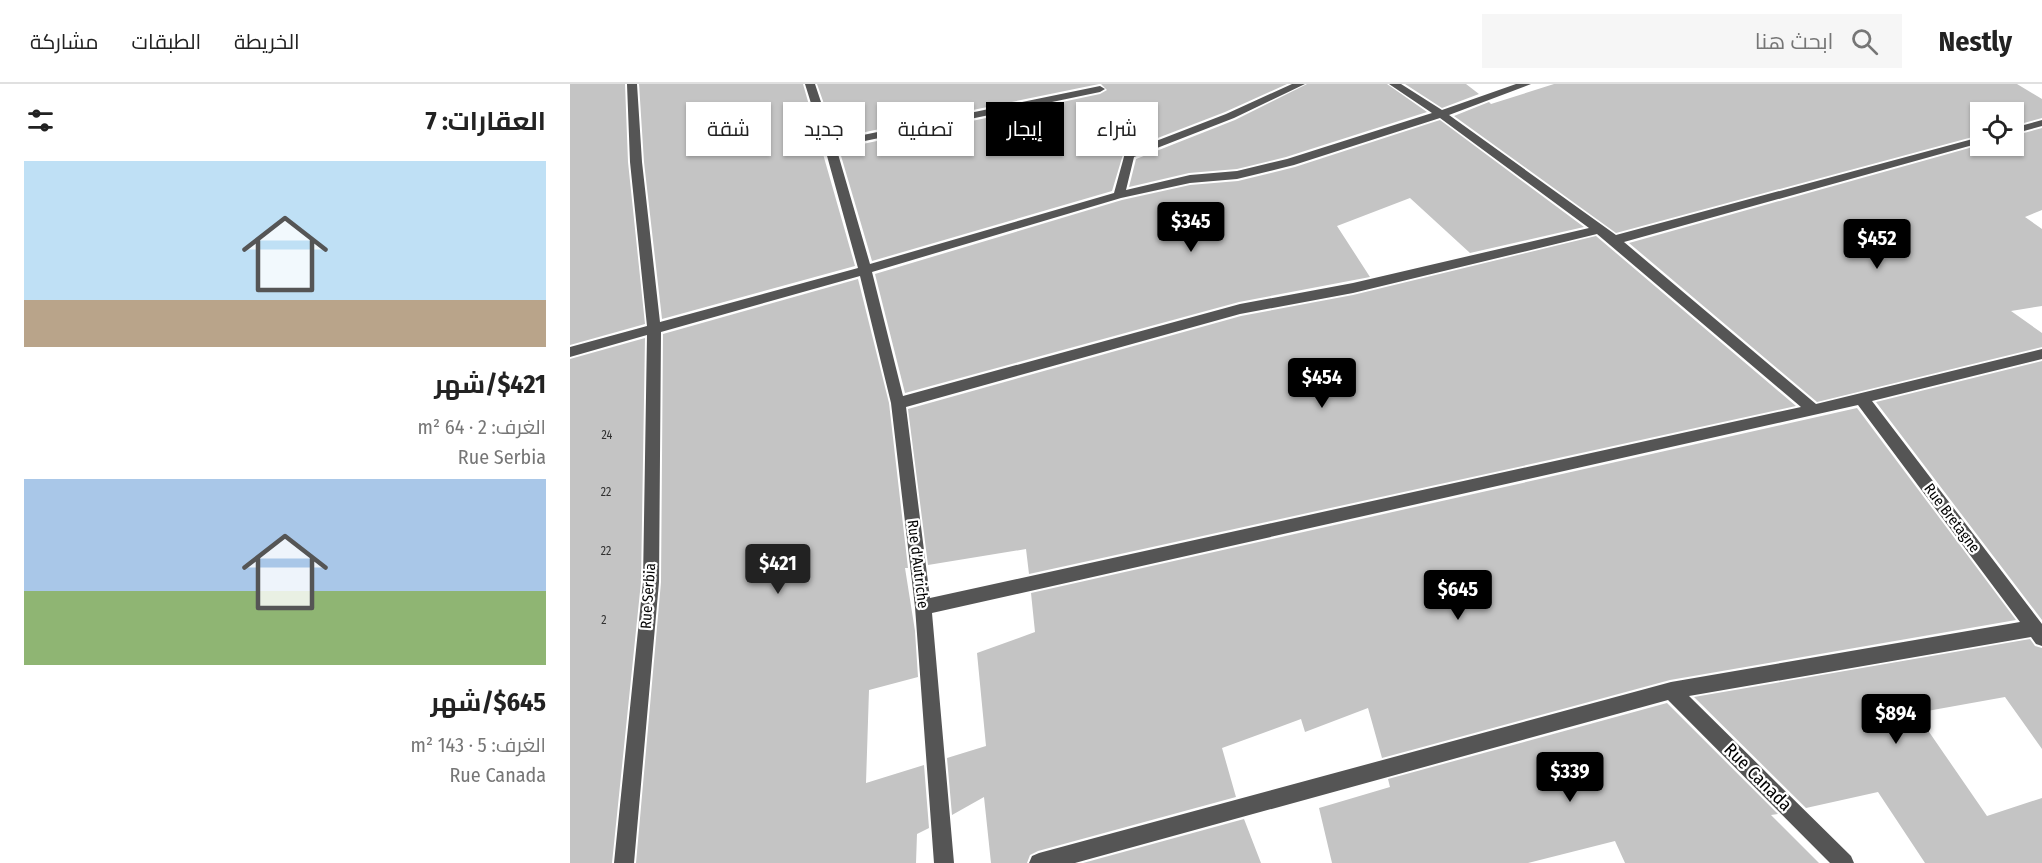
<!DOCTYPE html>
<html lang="ar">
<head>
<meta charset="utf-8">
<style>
  body { margin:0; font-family:"Fira Sans Condensed",Cairo,sans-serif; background:#f6f6f6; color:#222; direction:rtl; height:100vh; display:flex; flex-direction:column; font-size:22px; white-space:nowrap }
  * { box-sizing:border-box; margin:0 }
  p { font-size:20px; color:#767676 }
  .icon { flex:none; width:33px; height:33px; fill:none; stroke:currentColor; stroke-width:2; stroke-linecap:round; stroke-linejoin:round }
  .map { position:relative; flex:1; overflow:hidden; direction:ltr }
  .sheet { display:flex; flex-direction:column; background:#fff; width:570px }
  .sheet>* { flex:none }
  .hud { position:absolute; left:18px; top:18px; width:570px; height:54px; direction:rtl; display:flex; gap:12px }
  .buttons { position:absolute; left:1400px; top:18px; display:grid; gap:12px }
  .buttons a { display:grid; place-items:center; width:54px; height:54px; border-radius:0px; background:#fff; box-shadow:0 2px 4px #0004; font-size:30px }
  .price { position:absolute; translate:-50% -51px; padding:0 14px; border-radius:6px; background:#000; color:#fff; font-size:20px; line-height:39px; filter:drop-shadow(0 2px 3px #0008) }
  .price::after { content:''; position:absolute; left:50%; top:36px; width:18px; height:14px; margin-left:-9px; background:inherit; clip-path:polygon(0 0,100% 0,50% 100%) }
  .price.on { background:#222; color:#fff }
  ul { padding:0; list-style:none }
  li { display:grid; align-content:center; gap:12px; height:318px; padding:0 24px }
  li span { display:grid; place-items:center; height:186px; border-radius:0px; color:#555 }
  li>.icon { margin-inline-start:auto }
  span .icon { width:108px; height:108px; fill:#fffc; stroke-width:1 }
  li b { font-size:26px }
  h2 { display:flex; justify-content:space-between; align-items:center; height:72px; padding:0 24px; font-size:26px }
  .tag { padding:0 21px; border-radius:0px; background:#fff; box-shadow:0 2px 4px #0004; font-size:21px; line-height:54px }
  .tag.on { background:#000; color:#fff }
  header { display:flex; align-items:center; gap:36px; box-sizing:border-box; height:84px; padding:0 30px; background:#fff; border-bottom:2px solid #e0e0e0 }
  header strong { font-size:28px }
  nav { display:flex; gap:33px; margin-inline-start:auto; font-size:21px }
  .search { width:420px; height:54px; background:#f6f6f6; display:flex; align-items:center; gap:15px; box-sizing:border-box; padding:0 21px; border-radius:0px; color:#767676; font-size:22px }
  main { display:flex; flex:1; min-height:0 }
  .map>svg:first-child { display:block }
</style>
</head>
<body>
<header>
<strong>Nestly</strong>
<div class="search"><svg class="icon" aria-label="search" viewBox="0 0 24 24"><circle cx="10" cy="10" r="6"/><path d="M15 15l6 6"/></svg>ابحث هنا</div>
<nav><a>الخريطة</a><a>الطبقات</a><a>مشاركة</a></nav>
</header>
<main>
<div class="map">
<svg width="1472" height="779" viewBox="0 0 1472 779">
  <rect width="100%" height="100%" fill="#fff"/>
  <path fill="#c4c4c4" d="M0,0H55L58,78L75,240L0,261Z
    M69,0H233L285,182L92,235L74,78Z
    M247,0H529L266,54Z
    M531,0H717L655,28L554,67L542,107L302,177L269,65L530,10L537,6Z
    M737,0H817L857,28L716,73L667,85L619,89L559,103L566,75L665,36Z
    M835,0H896L909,10L872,24Z
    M984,0H1447L1472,15V34L1443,42V28H1410V51L1046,149L884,32L919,18L921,20Z
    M870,36L1014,143L900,169L840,114L767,142L800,193L669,218L335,309L305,190L552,116L620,101L668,97L725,83Z
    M1472,44V126L1455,133L1472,145V222L1441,227L1472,249V263L1247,318L1059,159L1410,61L1443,62V52Z
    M1026,152L1226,322L459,490L456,465L358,481L338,325L671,232L783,211Z
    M288,195L319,319L338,484H335L345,547L348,593L299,606L296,699L354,681L359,744L347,750L346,779H66L91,498L93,250Z
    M75,254L71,498L42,779H0V275Z
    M1472,277V536L1306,318Z
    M1287,324L1446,536L1100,596L812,674L798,624L735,648L731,635L652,664L666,713L468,767L460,771L457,779H421L414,713L382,731L377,674L416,662L407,569L465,548L461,509Z
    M1460,555L1465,562L1472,564V665L1435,613L1346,629L1417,732L1472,714V779H1355L1308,708L1236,724L1124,613Z
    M1097,619L1208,730L1201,731L1249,779H1055L1045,757L958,779H762L749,724L820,703L818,695Z
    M674,735L691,779H513Z"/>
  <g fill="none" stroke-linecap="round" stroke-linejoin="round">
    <path stroke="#777" stroke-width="3" stroke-dasharray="1.5 2" stroke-linecap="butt" d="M541,30L548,45"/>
    <path fill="#555" fill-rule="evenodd" d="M57,0H67L72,78L90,238L288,184L254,61L235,0H245L264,57L530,2L535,5L530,8L266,63L300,180L544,109L555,69L656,30L722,0H735L664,34L564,73L556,106L620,91L667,87L717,75L862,29L819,0H831L872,26L946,0H961L879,31L1046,151L1410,53V59L1054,158L1246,320L1472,265V275L1302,317L1472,540V562L1466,560L1461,553L1119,612L1281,772L1284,779H1260L1098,616L505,779H459L462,772L469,769L1101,598L1450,538L1288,321L362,529L384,779H364L345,523L321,319L290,192L91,248L89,498L64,779H44L73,498L77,251L0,273V263L77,242L60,78ZM870,34L1019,144L783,199L670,220L333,312L302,188L551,114L620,99L667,95L724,81ZM1027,150L1231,323L360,514L336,323L670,230L783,209Z
      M1472,36V42L1443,50V44Z"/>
  </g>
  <g text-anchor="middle" stroke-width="4.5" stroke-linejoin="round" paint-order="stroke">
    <g font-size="12" fill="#313131">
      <text x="37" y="355">24</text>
      <text x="36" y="412">22</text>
      <text x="36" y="471">22</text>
      <text x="34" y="540">2</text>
    </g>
    <g font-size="15" fill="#000" stroke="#fff">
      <text transform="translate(1382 434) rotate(53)" y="5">Rue Bretagne</text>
      <text transform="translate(348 480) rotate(83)" y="5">Rue d'Autriche</text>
      <text transform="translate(78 512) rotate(-86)" y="5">Rue Serbia</text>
    </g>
    <g font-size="18" fill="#000" stroke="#fff">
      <text transform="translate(1188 693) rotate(45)" y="6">Rue Canada</text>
    </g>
  </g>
</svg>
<div class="buttons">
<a><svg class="icon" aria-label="locate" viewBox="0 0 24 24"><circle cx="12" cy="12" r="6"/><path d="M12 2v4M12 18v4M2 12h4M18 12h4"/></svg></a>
</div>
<b class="price" style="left:621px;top:169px">$345</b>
<b class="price" style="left:1307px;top:186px">$452</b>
<b class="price" style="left:752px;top:325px">$454</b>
<b class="price on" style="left:208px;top:511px">$421</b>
<b class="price" style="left:888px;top:537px">$645</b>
<b class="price" style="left:1326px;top:661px">$894</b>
<b class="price" style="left:1000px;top:719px">$339</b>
<div class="hud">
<a class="tag">شراء</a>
<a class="tag on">إيجار</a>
<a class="tag">تصفية</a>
<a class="tag">جديد</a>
<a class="tag">شقة</a>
</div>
</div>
<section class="sheet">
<h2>العقارات: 7<svg class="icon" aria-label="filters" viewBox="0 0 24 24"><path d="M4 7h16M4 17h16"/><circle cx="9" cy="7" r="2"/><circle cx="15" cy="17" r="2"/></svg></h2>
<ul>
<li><span style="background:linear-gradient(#bfe0f5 75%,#b9a48a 0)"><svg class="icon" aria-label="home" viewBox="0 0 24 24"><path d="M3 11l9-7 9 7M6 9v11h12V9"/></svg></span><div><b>$421/شهر</b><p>الغرف: 2 · 64 m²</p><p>Rue Serbia</p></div></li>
<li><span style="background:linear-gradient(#a9c7e8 60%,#8fb573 0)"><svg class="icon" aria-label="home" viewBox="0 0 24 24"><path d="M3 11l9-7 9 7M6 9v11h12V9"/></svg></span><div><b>$645/شهر</b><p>الغرف: 5 · 143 m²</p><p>Rue Canada</p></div></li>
</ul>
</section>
</main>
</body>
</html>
